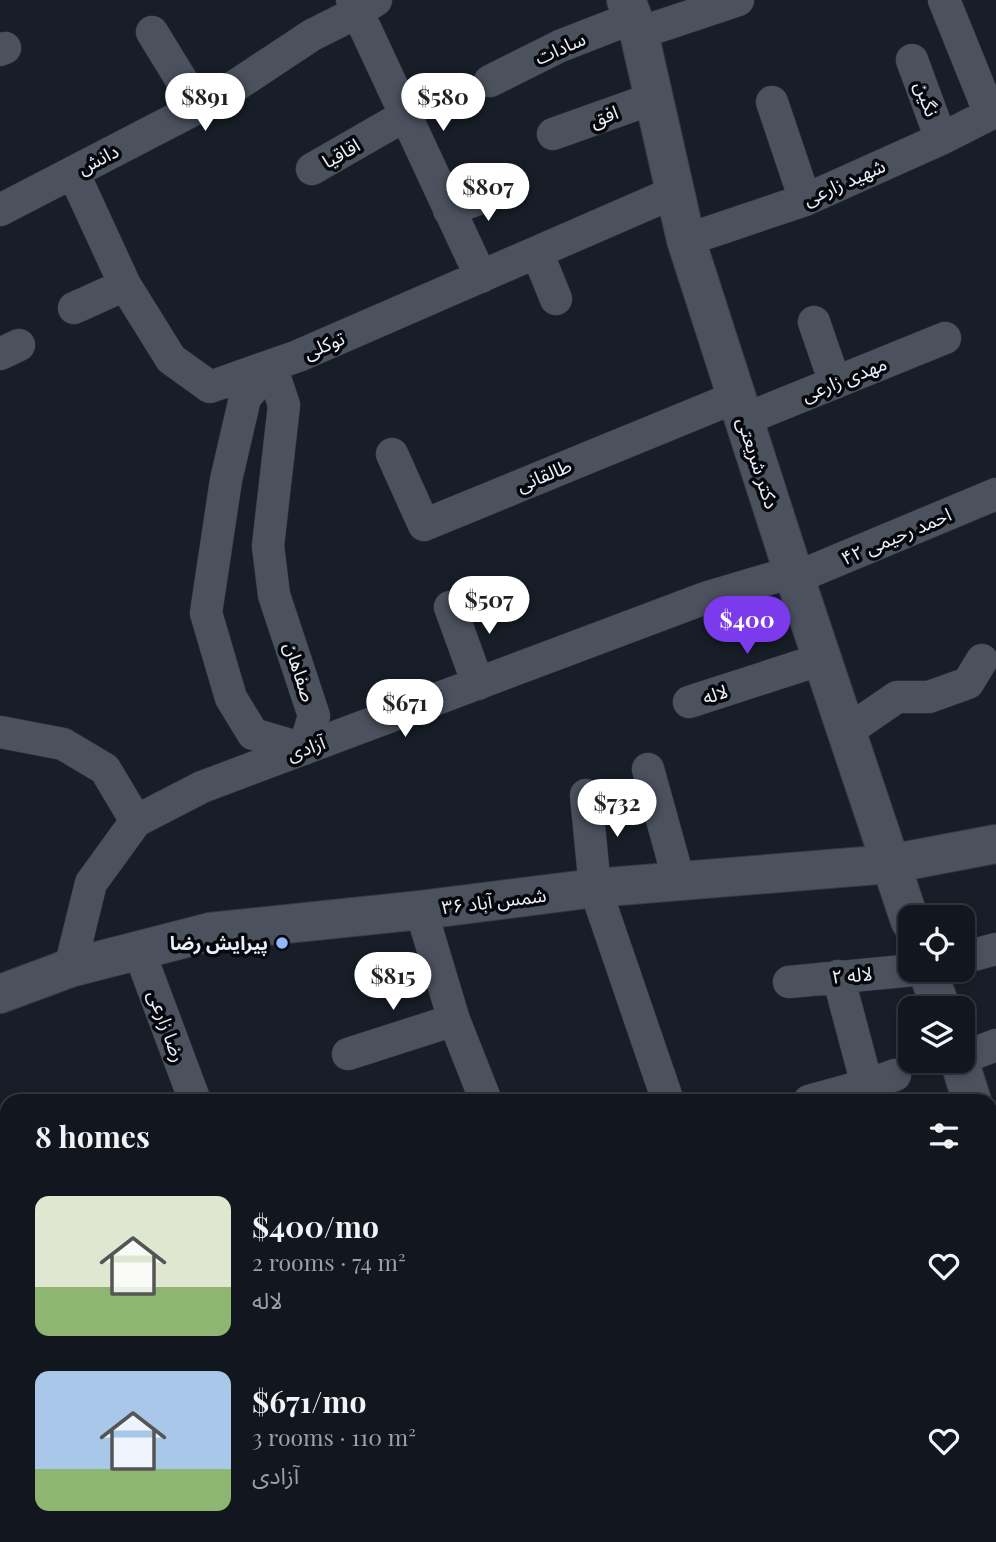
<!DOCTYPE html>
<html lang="en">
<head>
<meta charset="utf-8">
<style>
  body { margin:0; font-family:"Playfair Display","Noto Sans Arabic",serif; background:#1f232b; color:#f1f3f6; height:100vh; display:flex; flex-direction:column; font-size:26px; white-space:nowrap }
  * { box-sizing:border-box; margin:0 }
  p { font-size:23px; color:#9c9fa4 }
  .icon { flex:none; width:38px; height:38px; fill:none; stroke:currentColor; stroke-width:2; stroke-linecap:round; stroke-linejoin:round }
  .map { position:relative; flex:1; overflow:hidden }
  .drawer { position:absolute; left:0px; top:1094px; width:998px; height:450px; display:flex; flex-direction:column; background:#12161e; border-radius:21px 21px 0 0; box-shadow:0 4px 10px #0003,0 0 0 2px #31353c }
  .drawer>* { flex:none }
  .tools { position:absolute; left:898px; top:905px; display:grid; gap:14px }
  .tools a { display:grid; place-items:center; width:77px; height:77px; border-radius:14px; background:#12161e; box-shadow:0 4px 10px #0003,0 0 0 2px #31353c; font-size:35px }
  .price { position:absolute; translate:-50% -60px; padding:0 16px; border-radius:24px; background:#fff; color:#222; font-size:23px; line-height:46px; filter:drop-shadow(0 2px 4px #0008) }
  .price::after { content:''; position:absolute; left:50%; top:42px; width:21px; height:16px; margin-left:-10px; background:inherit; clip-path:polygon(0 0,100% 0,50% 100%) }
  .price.active { background:#7c3aed; color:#fff }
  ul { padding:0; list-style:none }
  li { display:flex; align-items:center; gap:21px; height:175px; padding:0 35px }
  li span { display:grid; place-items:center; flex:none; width:196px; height:140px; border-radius:14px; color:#555 }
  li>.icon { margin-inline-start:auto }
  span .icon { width:84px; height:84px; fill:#fffc; stroke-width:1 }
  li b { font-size:30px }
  h2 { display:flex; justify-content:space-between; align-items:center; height:84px; padding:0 35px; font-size:30px }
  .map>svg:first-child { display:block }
</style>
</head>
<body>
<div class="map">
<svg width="996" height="1542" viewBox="0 0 996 1542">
  <rect width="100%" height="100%" fill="#181e28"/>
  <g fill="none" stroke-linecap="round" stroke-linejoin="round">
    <defs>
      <path id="street" d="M352,0L481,277
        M944,0L990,114
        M152,32L198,107
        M639,33L738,0
        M0,50L5,48
        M912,60L941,139
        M490,81L560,46L632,18
        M772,102L805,200
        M553,134L654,98
        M312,169L406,115
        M73,172L125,285L171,359L210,387L298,356L675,192
        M0,210L220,96L312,35L358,12L376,0
        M449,210L509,187
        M686,240L805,200L941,139L996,111
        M537,252L556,299
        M74,308L125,285
        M814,322L835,383
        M0,354L19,345
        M271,366L284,405L268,546L274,595L314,716L304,749L253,734L231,698L206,613L226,480L245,398Z
        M743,420L945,338
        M392,454L424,525L736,397
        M795,578L996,494
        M450,607L478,684
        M689,702L822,659
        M0,732L63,744L105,769L136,821
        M846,732L897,697H929L968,683L982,660
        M648,769L679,881
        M586,795L595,888L668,1101
        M421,910L454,1020L486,1101
        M139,951L195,1101
        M962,958L996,949
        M70,968L91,883L136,821L202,787L708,597L793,572
        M838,976L867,1085
        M789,982L914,970
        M348,1054L454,1020
        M962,1058L996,1045
        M809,1101L867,1085L895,1075
        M0,1204L7,1230
        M990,1446L996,1443
        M54,1536L56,1542
        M119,1536L122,1542
        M970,1536L973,1542
        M312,1542L325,1536
        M564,1542L572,1536
        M721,1542L728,1536
        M915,1542L919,1540L917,1536"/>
      <path id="secondary" d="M626,0L639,33L686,240L795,578L910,921
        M927,970L941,1008
        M0,994L70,968L210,932L421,910L595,888L890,864L996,844
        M959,1060L972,1101
        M990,1162L996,1180
        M0,1476L7,1473"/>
    </defs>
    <use href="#street" stroke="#373b44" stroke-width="33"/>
    <use href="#secondary" stroke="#373b44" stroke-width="40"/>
    <use href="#street" stroke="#4b525e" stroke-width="32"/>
    <use href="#secondary" stroke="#4b525e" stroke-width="38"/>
  </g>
  <circle fill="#92b7fd" stroke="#06080d" stroke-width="2.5" cx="282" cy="943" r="7"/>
  <g text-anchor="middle" stroke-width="7" stroke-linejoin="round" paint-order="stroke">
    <g font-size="19" fill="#ebeff7" stroke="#06080d">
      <text transform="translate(560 48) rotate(-24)" y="7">سادات</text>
      <text transform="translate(927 99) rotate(70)" y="7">نگین</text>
      <text transform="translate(604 116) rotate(-20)" y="7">افق</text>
      <text transform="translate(341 153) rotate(-30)" y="7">اقاقیا</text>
      <text transform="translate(98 159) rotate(-27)" y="7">دانش</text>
      <text transform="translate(844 182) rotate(-24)" y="7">شهید زارعی</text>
      <text transform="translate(324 345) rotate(-23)" y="7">توکلی</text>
      <text transform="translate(844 379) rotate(-22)" y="7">مهدی زارعی</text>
      <text transform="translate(758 463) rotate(72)" y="7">دکتر شریعتی</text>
      <text transform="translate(544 475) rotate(-22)" y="7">طالقانی</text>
      <text transform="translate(896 536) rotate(-23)" y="7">۴۲ احمد رحیمی</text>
      <text transform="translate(300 672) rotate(72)" y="7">صفاهان</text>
      <text transform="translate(715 694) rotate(-18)" y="7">لاله</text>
      <text transform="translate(306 748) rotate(-20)" y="7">آزادی</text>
      <text transform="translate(494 901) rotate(-7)" y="7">شمس آباد ۳۶</text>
      <text transform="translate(852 975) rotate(-5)" y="7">لاله ۲</text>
      <text transform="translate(167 1026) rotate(70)" y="7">رضا زارعی</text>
    </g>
    <g font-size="19" font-weight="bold" fill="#ebeff7" stroke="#06080d" text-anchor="end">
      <text x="268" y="950">پیرایش رضا</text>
    </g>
  </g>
</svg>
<div class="tools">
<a><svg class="icon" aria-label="locate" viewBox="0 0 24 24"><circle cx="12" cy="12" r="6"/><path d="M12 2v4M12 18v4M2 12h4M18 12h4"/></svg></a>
<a><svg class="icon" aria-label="layers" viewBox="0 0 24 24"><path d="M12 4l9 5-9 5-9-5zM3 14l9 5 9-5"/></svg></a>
</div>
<b class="price" style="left:205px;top:133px">$891</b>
<b class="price" style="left:443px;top:133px">$580</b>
<b class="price" style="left:488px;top:223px">$807</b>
<b class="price" style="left:489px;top:636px">$507</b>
<b class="price active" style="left:747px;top:656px">$400</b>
<b class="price" style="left:405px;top:739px">$671</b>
<b class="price" style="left:617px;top:839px">$732</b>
<b class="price" style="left:393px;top:1012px">$815</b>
<section class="drawer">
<h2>8 homes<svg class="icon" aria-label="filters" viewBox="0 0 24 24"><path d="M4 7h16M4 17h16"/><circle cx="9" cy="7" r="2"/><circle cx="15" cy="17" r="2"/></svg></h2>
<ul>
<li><span style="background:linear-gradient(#dfe7d0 65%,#8fb573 0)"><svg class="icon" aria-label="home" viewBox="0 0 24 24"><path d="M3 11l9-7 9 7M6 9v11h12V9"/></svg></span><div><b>$400/mo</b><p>2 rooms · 74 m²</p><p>لاله</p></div><svg class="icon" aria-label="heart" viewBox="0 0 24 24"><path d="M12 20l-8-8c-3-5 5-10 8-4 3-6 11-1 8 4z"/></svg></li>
<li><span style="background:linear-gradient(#a9c7e8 70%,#8fb573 0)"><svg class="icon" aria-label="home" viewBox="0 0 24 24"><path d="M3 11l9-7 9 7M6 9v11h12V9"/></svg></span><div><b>$671/mo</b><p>3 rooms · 110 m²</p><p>آزادی</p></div><svg class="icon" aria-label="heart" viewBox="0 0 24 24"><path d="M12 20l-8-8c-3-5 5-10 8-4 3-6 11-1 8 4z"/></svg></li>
</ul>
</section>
</div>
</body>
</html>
